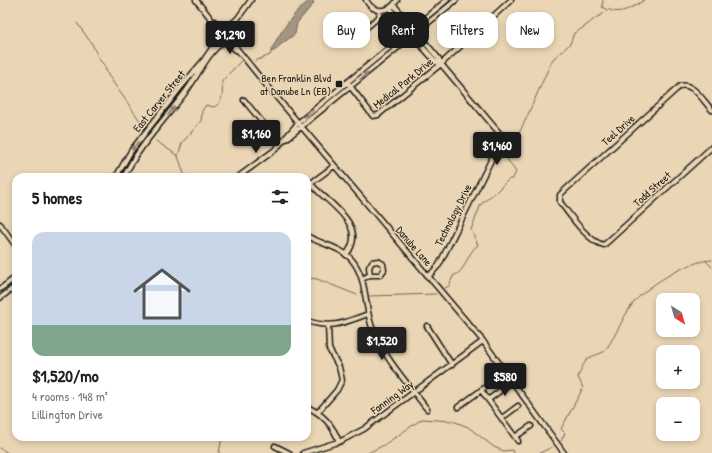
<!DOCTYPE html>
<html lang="en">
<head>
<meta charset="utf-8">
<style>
  body { margin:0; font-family:"Patrick Hand",sans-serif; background:#f2f2f2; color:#222; height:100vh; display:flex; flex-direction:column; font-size:15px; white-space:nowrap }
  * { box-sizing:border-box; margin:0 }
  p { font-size:13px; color:#767676 }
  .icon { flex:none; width:22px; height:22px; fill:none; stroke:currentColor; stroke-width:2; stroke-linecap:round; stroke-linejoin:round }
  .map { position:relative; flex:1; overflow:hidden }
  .drawer { position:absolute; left:12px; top:173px; width:299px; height:268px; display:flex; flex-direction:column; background:#fff; border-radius:12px; box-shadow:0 2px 6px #0003 }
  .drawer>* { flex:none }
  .top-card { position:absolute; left:323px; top:12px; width:329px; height:36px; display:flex; gap:8px }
  .needle { width:26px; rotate:143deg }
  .fabs { position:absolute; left:656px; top:293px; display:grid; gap:8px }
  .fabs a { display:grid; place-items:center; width:44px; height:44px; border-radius:8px; background:#fff; box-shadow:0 2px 6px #0003; font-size:20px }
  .price { position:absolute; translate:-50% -34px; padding:0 9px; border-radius:4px; background:#1c1c1c; color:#fff; font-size:13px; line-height:26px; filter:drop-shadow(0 1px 2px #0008) }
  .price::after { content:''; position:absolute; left:50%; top:24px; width:12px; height:9px; margin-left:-6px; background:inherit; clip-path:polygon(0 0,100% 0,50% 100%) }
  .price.current { background:#222; color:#fff }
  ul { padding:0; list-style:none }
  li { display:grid; align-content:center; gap:8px; height:212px; padding:0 20px }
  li+li { border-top:1px solid #e0e0e0 }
  li span { display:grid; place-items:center; height:124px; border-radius:12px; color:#555 }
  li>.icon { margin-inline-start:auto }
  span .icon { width:72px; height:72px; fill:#fffc; stroke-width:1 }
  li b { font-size:17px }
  h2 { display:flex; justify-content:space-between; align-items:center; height:48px; padding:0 20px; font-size:17px }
  .chip { padding:0 14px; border-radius:12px; background:#fff; box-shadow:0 2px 6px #0003; font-size:14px; line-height:36px }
  .chip.current { background:#1c1c1c; color:#fff }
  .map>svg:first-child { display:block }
</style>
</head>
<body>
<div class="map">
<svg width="712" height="453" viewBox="0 0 712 453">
  <rect width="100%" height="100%" fill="#ead6b4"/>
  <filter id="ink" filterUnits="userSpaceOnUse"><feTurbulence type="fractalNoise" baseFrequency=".025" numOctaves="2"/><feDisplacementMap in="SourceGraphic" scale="8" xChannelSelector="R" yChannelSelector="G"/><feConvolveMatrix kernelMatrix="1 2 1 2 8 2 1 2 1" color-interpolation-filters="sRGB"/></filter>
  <g filter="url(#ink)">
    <path fill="#a39680" stroke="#6d6558" d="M312,0L314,3L297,23L295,34L279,46L276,50L271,52C275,38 298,5 312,0Z"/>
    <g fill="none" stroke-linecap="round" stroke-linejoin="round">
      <path stroke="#6d6558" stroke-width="1" d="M603,0L602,7L607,10
        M77,23L92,44L99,59L104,65L108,75L143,125
        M255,61L270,55L271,52
        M156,141L178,156L185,177
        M178,156L182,143L201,121L202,111L206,105L214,107C225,101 222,91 222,81L241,61
        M706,261L712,267
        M307,278L317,279L357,295
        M445,288L449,286L453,276C467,271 466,253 478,245L471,230L481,204L496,192L508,180L513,178L516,172L505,156L511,149L526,119L549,67L553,59L570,44L574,33C582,29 586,26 593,20C599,15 601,17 608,9C619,16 634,7 644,0
        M370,296L436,294
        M561,441L565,433L561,429L583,388L578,377C581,370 584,360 591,357C597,354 603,354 607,348C616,335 622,319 631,306C644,287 689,260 712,260
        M0,448L8,453
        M219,453L222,437
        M368,453L384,445L422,419L453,421L468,427L494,447L504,451L512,450L514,453
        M540,453L552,447"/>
      <defs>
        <path id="minor" d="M196,0C203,9 213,19 217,30C219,35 218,38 222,42H228L231,39L238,18
          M366,0C373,14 390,13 397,0
          M394,5L439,59L441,64L501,135L500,142L439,265L428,277
          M390,8L408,31L436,62L441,64
          M214,21L224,29
          M226,29L238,18L251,0
          M362,31L379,17L380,10
          M231,37L237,49L262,80L483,341L564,453
          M226,42L236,50
          M347,82L373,116L378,115L441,64L511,0
          M244,100L280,144
          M712,110C704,102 693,82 680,86L564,191L560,195V202C570,215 588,242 604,245L712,147
          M286,139L456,0
          M116,177L131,151L180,88L204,60L219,38
          M124,177C139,145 166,119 187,90C197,77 209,50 224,42
          M238,177L276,149L298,123L447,0
          M310,183C327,203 370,225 346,255
          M307,186L334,166
          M0,224L16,246
          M307,236C321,244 341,247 352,260C368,279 364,309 373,330C385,359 408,384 427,409
          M362,279L370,275H380L384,270L383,264L378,261L372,262L369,267L370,275
          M0,289L16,277
          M0,298L16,286
          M307,321C332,329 344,323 368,314
          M427,326L452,365
          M481,390L518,441
          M488,400L513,381
          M307,407C323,414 333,425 339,442
          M458,407L498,378
          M318,412L337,390L342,380L339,367L329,349L328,325
          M502,418L518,406
          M515,437L531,426
          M275,446L289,453
          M303,453L341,441L364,429L483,341"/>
      </defs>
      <use href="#minor" stroke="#1c1c1c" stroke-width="7"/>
      <use href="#minor" stroke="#ead6b4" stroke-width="4"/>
    </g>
    <defs><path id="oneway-solid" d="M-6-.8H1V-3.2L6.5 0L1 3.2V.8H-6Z"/></defs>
    <g fill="#8d8270">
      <use href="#oneway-solid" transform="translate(364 76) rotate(-40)"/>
      <use href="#oneway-solid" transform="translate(171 111) rotate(-52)"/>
      <use href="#oneway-solid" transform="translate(309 114) rotate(141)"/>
      <use href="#oneway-solid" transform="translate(135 146) rotate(128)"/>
    </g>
  </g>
  <rect fill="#1c1c1c" stroke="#ead6b4" stroke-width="1.5" x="335" y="80" width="8" height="8" rx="2"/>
  <g text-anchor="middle" stroke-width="3" stroke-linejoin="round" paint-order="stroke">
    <g font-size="11" fill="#1c1c1c" stroke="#ead6b4" text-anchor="end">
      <text x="331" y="82">Ben Franklin Blvd<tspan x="331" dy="13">at Danube Ln (EB)</tspan></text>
    </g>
    <g font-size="11" fill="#1c1c1c" stroke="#ead6b4">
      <text transform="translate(403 83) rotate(-39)" y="4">Medical Park Drive</text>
      <text transform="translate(159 101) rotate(-51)" y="4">East Carver Street</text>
      <text transform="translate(618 130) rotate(-42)" y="4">Teel Drive</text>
      <text transform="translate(652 189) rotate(-42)" y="4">Todd Street</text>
      <text transform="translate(453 215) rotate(-63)" y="4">Technology Drive</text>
      <text transform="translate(414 246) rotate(49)" y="4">Danube Lane</text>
      <text transform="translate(392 397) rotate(-36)" y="4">Fanning Way</text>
    </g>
  </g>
</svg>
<div class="fabs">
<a><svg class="needle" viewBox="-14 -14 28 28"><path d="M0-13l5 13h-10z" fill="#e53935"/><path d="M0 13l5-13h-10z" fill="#767676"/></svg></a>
<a>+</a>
<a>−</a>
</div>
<b class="price" style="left:230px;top:55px">$1,290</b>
<b class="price" style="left:256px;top:154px">$1,160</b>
<b class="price" style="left:497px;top:166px">$1,460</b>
<b class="price current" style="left:382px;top:361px">$1,520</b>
<b class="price" style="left:505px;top:397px">$580</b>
<div class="top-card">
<a class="chip">Buy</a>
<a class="chip current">Rent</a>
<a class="chip">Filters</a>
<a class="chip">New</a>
</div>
<section class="drawer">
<h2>5 homes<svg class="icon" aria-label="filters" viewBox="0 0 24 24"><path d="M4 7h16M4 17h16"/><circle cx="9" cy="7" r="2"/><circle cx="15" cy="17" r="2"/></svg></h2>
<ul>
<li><span style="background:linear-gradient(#c9d6e8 75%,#7fa58c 0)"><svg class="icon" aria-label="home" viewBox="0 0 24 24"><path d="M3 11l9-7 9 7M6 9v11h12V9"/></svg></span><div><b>$1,520/mo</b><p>4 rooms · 148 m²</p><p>Lillington Drive</p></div></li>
</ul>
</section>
</div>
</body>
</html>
